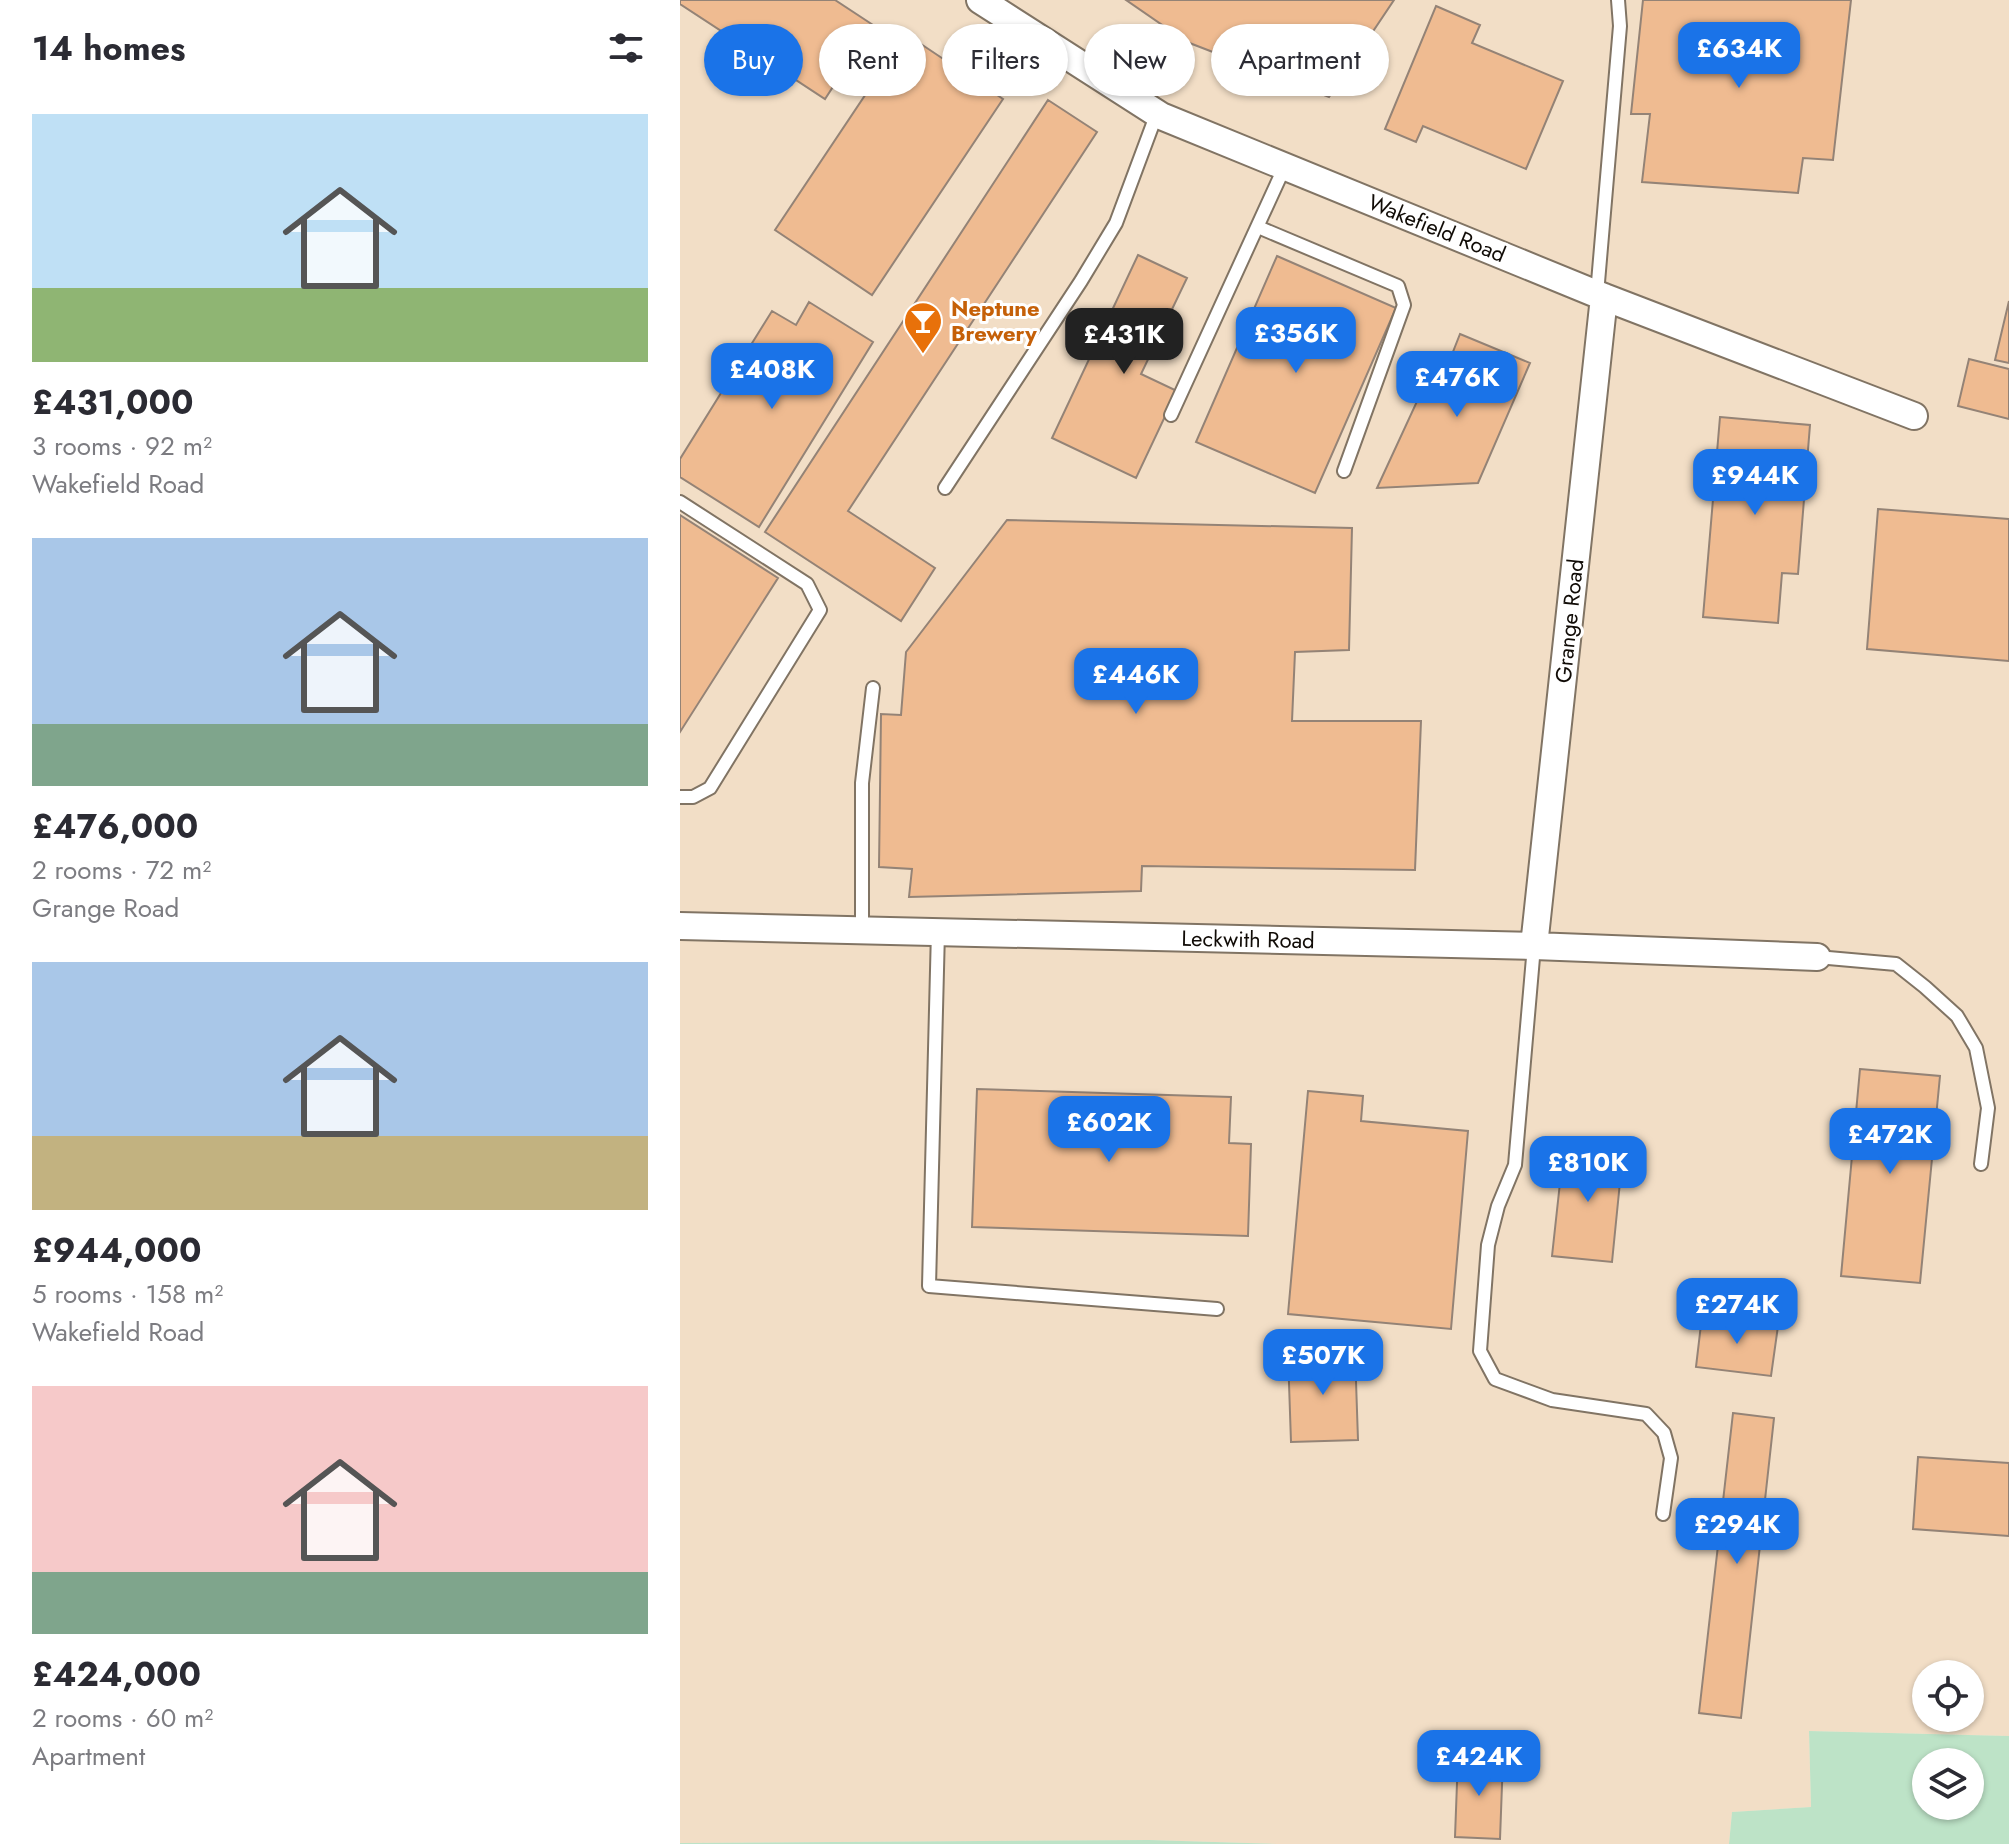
<!DOCTYPE html>
<html lang="en">
<head>
<meta charset="utf-8">
<style>
  body { margin:0; font-family:Jost,sans-serif; background:#f2f2f3; color:#2b2b33; height:100vh; display:flex; flex-direction:column; font-size:30px; white-space:nowrap }
  * { box-sizing:border-box; margin:0 }
  p { font-size:26px; color:#7c7c81 }
  .icon { flex:none; width:44px; height:44px; fill:none; stroke:currentColor; stroke-width:2; stroke-linecap:round; stroke-linejoin:round }
  .map { position:relative; flex:1; overflow:hidden }
  .details { display:flex; flex-direction:column; background:#fff; width:680px }
  .details>* { flex:none }
  .banner { position:absolute; left:24px; top:24px; width:760px; height:72px; display:flex; gap:16px }
  .tools { position:absolute; left:1232px; top:1660px; display:grid; gap:16px }
  .tools a { display:grid; place-items:center; width:72px; height:72px; border-radius:50%; background:#fff; box-shadow:0 2px 6px #0004; font-size:40px }
  .price { position:absolute; translate:-50% -68px; padding:0 18px; border-radius:16px; background:#1a73e8; color:#fff; font-size:26px; line-height:52px; filter:drop-shadow(0 2px 4px #0008) }
  .price::after { content:''; position:absolute; left:50%; top:48px; width:24px; height:18px; margin-left:-12px; background:inherit; clip-path:polygon(0 0,100% 0,50% 100%) }
  .price.on { background:#222; color:#fff }
  ul { padding:0; list-style:none }
  li { display:grid; align-content:center; gap:16px; height:424px; padding:0 32px }
  li span { display:grid; place-items:center; height:248px; border-radius:0px; color:#555 }
  li>.icon { margin-inline-start:auto }
  span .icon { width:144px; height:144px; fill:#fffc; stroke-width:1 }
  li b { font-size:34px }
  h2 { display:flex; justify-content:space-between; align-items:center; height:96px; padding:0 32px; font-size:34px }
  .tag { padding:0 28px; border-radius:36px; background:#fff; box-shadow:0 2px 6px #0004; font-size:28px; line-height:72px }
  .tag.on { background:#1a73e8; color:#fff }
  main { display:flex; flex:1; min-height:0 }
  .map>svg:first-child { display:block }
</style>
</head>
<body>
<main>
<section class="details">
<h2>14 homes<svg class="icon" aria-label="filters" viewBox="0 0 24 24"><path d="M4 7h16M4 17h16"/><circle cx="9" cy="7" r="2"/><circle cx="15" cy="17" r="2"/></svg></h2>
<ul>
<li><span style="background:linear-gradient(#bfe0f5 70%,#8fb573 0)"><svg class="icon" aria-label="home" viewBox="0 0 24 24"><path d="M3 11l9-7 9 7M6 9v11h12V9"/></svg></span><div><b>£431,000</b><p>3 rooms · 92 m²</p><p>Wakefield Road</p></div></li>
<li><span style="background:linear-gradient(#a9c7e8 75%,#7fa58c 0)"><svg class="icon" aria-label="home" viewBox="0 0 24 24"><path d="M3 11l9-7 9 7M6 9v11h12V9"/></svg></span><div><b>£476,000</b><p>2 rooms · 72 m²</p><p>Grange Road</p></div></li>
<li><span style="background:linear-gradient(#a9c7e8 70%,#c2b280 0)"><svg class="icon" aria-label="home" viewBox="0 0 24 24"><path d="M3 11l9-7 9 7M6 9v11h12V9"/></svg></span><div><b>£944,000</b><p>5 rooms · 158 m²</p><p>Wakefield Road</p></div></li>
<li><span style="background:linear-gradient(#f6c9c9 75%,#7fa58c 0)"><svg class="icon" aria-label="home" viewBox="0 0 24 24"><path d="M3 11l9-7 9 7M6 9v11h12V9"/></svg></span><div><b>£424,000</b><p>2 rooms · 60 m²</p><p>Apartment</p></div></li>
</ul>
</section>
<div class="map">
<svg width="1329" height="1844" viewBox="0 0 1329 1844">
  <rect width="100%" height="100%" fill="#f8e9d8"/>
  <path fill="#f2dec6" fill-rule="evenodd" d="M0,0H1329V1736L1129,1731L1131,1807L1052,1812L1049,1844H597L469,1840L0,1843ZM1246,1674H1290V1718H1246Z"/>
  <path fill="#bde3c7" fill-rule="evenodd" d="M1129,1731L1329,1736V1844H1049L1052,1812L1131,1807ZM1246,1762H1290V1806H1246Z
    M469,1840L597,1844H0V1843Z"/>
  <path fill="#efbb91" stroke="#948376" stroke-width="2" d="M0,0H155L193,25L145,99L0,4Z
    M446,0H714L649,97L507,42Z
    M963,0H1171L1153,160L1123,158L1118,193L962,182L970,114H951Z
    M756,6L800,25L792,43L883,81L846,169L743,126L736,142L705,129Z
    M226,34L323,99L192,295L95,230Z
    M368,100L417,132L168,511L255,568L221,621L85,532Z
    M458,255L507,278L461,374L497,391L456,478L372,438Z
    M597,256L716,308L635,493L516,442Z
    M1329,301V363L1315,360Z
    M129,302L193,342L79,527L0,477V459L92,311L116,325Z
    M780,334L850,363L798,483L697,488L751,371L763,377Z
    M1289,359L1329,369V419L1278,406Z
    M1040,417L1130,425L1118,574L1102,573L1098,623L1023,617Z
    M1198,509L1329,519V661L1187,649Z
    M0,515L98,578L0,732Z
    M327,520L672,528L669,650L615,652L612,721H741L735,870L462,866L461,891L229,897L232,869L199,867L201,714L221,715L226,652Z
    M1180,1069L1260,1076L1240,1283L1161,1276Z
    M297,1089L551,1097L549,1143L571,1144L568,1236L292,1227Z
    M628,1091L683,1096L681,1121L788,1131L771,1329L608,1314Z
    M884,1146L943,1152L932,1262L872,1256Z
    M1022,1316L1098,1326L1091,1376L1016,1367Z
    M675,1352L678,1440L611,1442L608,1354Z
    M1053,1413L1094,1418L1061,1718L1019,1713Z
    M1238,1457L1329,1463V1536L1233,1529Z
    M778,1756L823,1758L820,1839L775,1837Z"/>
  <g fill="none" stroke-linecap="round" stroke-linejoin="round">
    <defs>
      <path id="lane" d="M578,227L718,286L724,305L664,471
        M917,294L940,26L938,0
        M491,415L605,166
        M265,488L401,281L436,223L477,113
        M0,502L127,584L140,610L30,788L13,797H0
        M182,929V783L193,688
        M258,931L249,1286L537,1309
        M854,946L835,1165L818,1206L808,1245L800,1351L815,1379L872,1400L966,1414L984,1433L991,1458L983,1514
        M1137,957L1216,964L1245,987L1277,1016L1296,1048L1308,1108L1301,1164"/>
      <path id="street" d="M300,0L481,116L924,297L1234,416
        M0,926L854,946L1137,957
        M854,946L924,297"/>
    </defs>
    <use href="#lane" stroke="#817464" stroke-width="16"/>
    <use href="#street" stroke="#817464" stroke-width="30"/>
    <use href="#lane" stroke="#fff" stroke-width="12"/>
    <use href="#street" stroke="#fff" stroke-width="26"/>
  </g>
  <defs>
    <symbol id="bar-pin" viewBox="-11 -11 22 30"><path d="M0 17L-7.5 6A9.5 9.5 0 1 1 7.5 6Z" fill="#e8710a" stroke="#fff"/><path d="M-6-5H6L.8 .8V4.5H3.5V6h-7V4.5H-.8V.8Z" fill="#fff"/></symbol>
  </defs>
  <g fill-rule="evenodd">
    <use href="#bar-pin" x="221" y="299" width="44" height="60"/>
  </g>
  <g text-anchor="middle" stroke-width="6" stroke-linejoin="round" paint-order="stroke">
    <g font-size="22" fill="#100b06" stroke="#fff">
      <text transform="translate(757 228) rotate(22)" y="8">Wakefield Road</text>
      <text transform="translate(889 621) rotate(-84)" y="8">Grange Road</text>
      <text transform="translate(568 939) rotate(1)" y="8">Leckwith Road</text>
    </g>
    <g font-size="22" font-weight="bold" fill="#c56008" stroke="#fff" text-anchor="start">
      <text x="271" y="316">Neptune<tspan x="271" dy="25">Brewery</tspan></text>
    </g>
  </g>
</svg>
<div class="tools">
<a><svg class="icon" aria-label="locate" viewBox="0 0 24 24"><circle cx="12" cy="12" r="6"/><path d="M12 2v4M12 18v4M2 12h4M18 12h4"/></svg></a>
<a><svg class="icon" aria-label="layers" viewBox="0 0 24 24"><path d="M12 4l9 5-9 5-9-5zM3 14l9 5 9-5"/></svg></a>
</div>
<b class="price" style="left:1059px;top:90px">£634K</b>
<b class="price" style="left:616px;top:375px">£356K</b>
<b class="price on" style="left:444px;top:376px">£431K</b>
<b class="price" style="left:92px;top:411px">£408K</b>
<b class="price" style="left:777px;top:419px">£476K</b>
<b class="price" style="left:1075px;top:517px">£944K</b>
<b class="price" style="left:456px;top:716px">£446K</b>
<b class="price" style="left:429px;top:1164px">£602K</b>
<b class="price" style="left:1210px;top:1176px">£472K</b>
<b class="price" style="left:908px;top:1204px">£810K</b>
<b class="price" style="left:1057px;top:1346px">£274K</b>
<b class="price" style="left:643px;top:1397px">£507K</b>
<b class="price" style="left:1057px;top:1566px">£294K</b>
<b class="price" style="left:799px;top:1798px">£424K</b>
<div class="banner">
<a class="tag on">Buy</a>
<a class="tag">Rent</a>
<a class="tag">Filters</a>
<a class="tag">New</a>
<a class="tag">Apartment</a>
</div>
</div>
</main>
</body>
</html>
